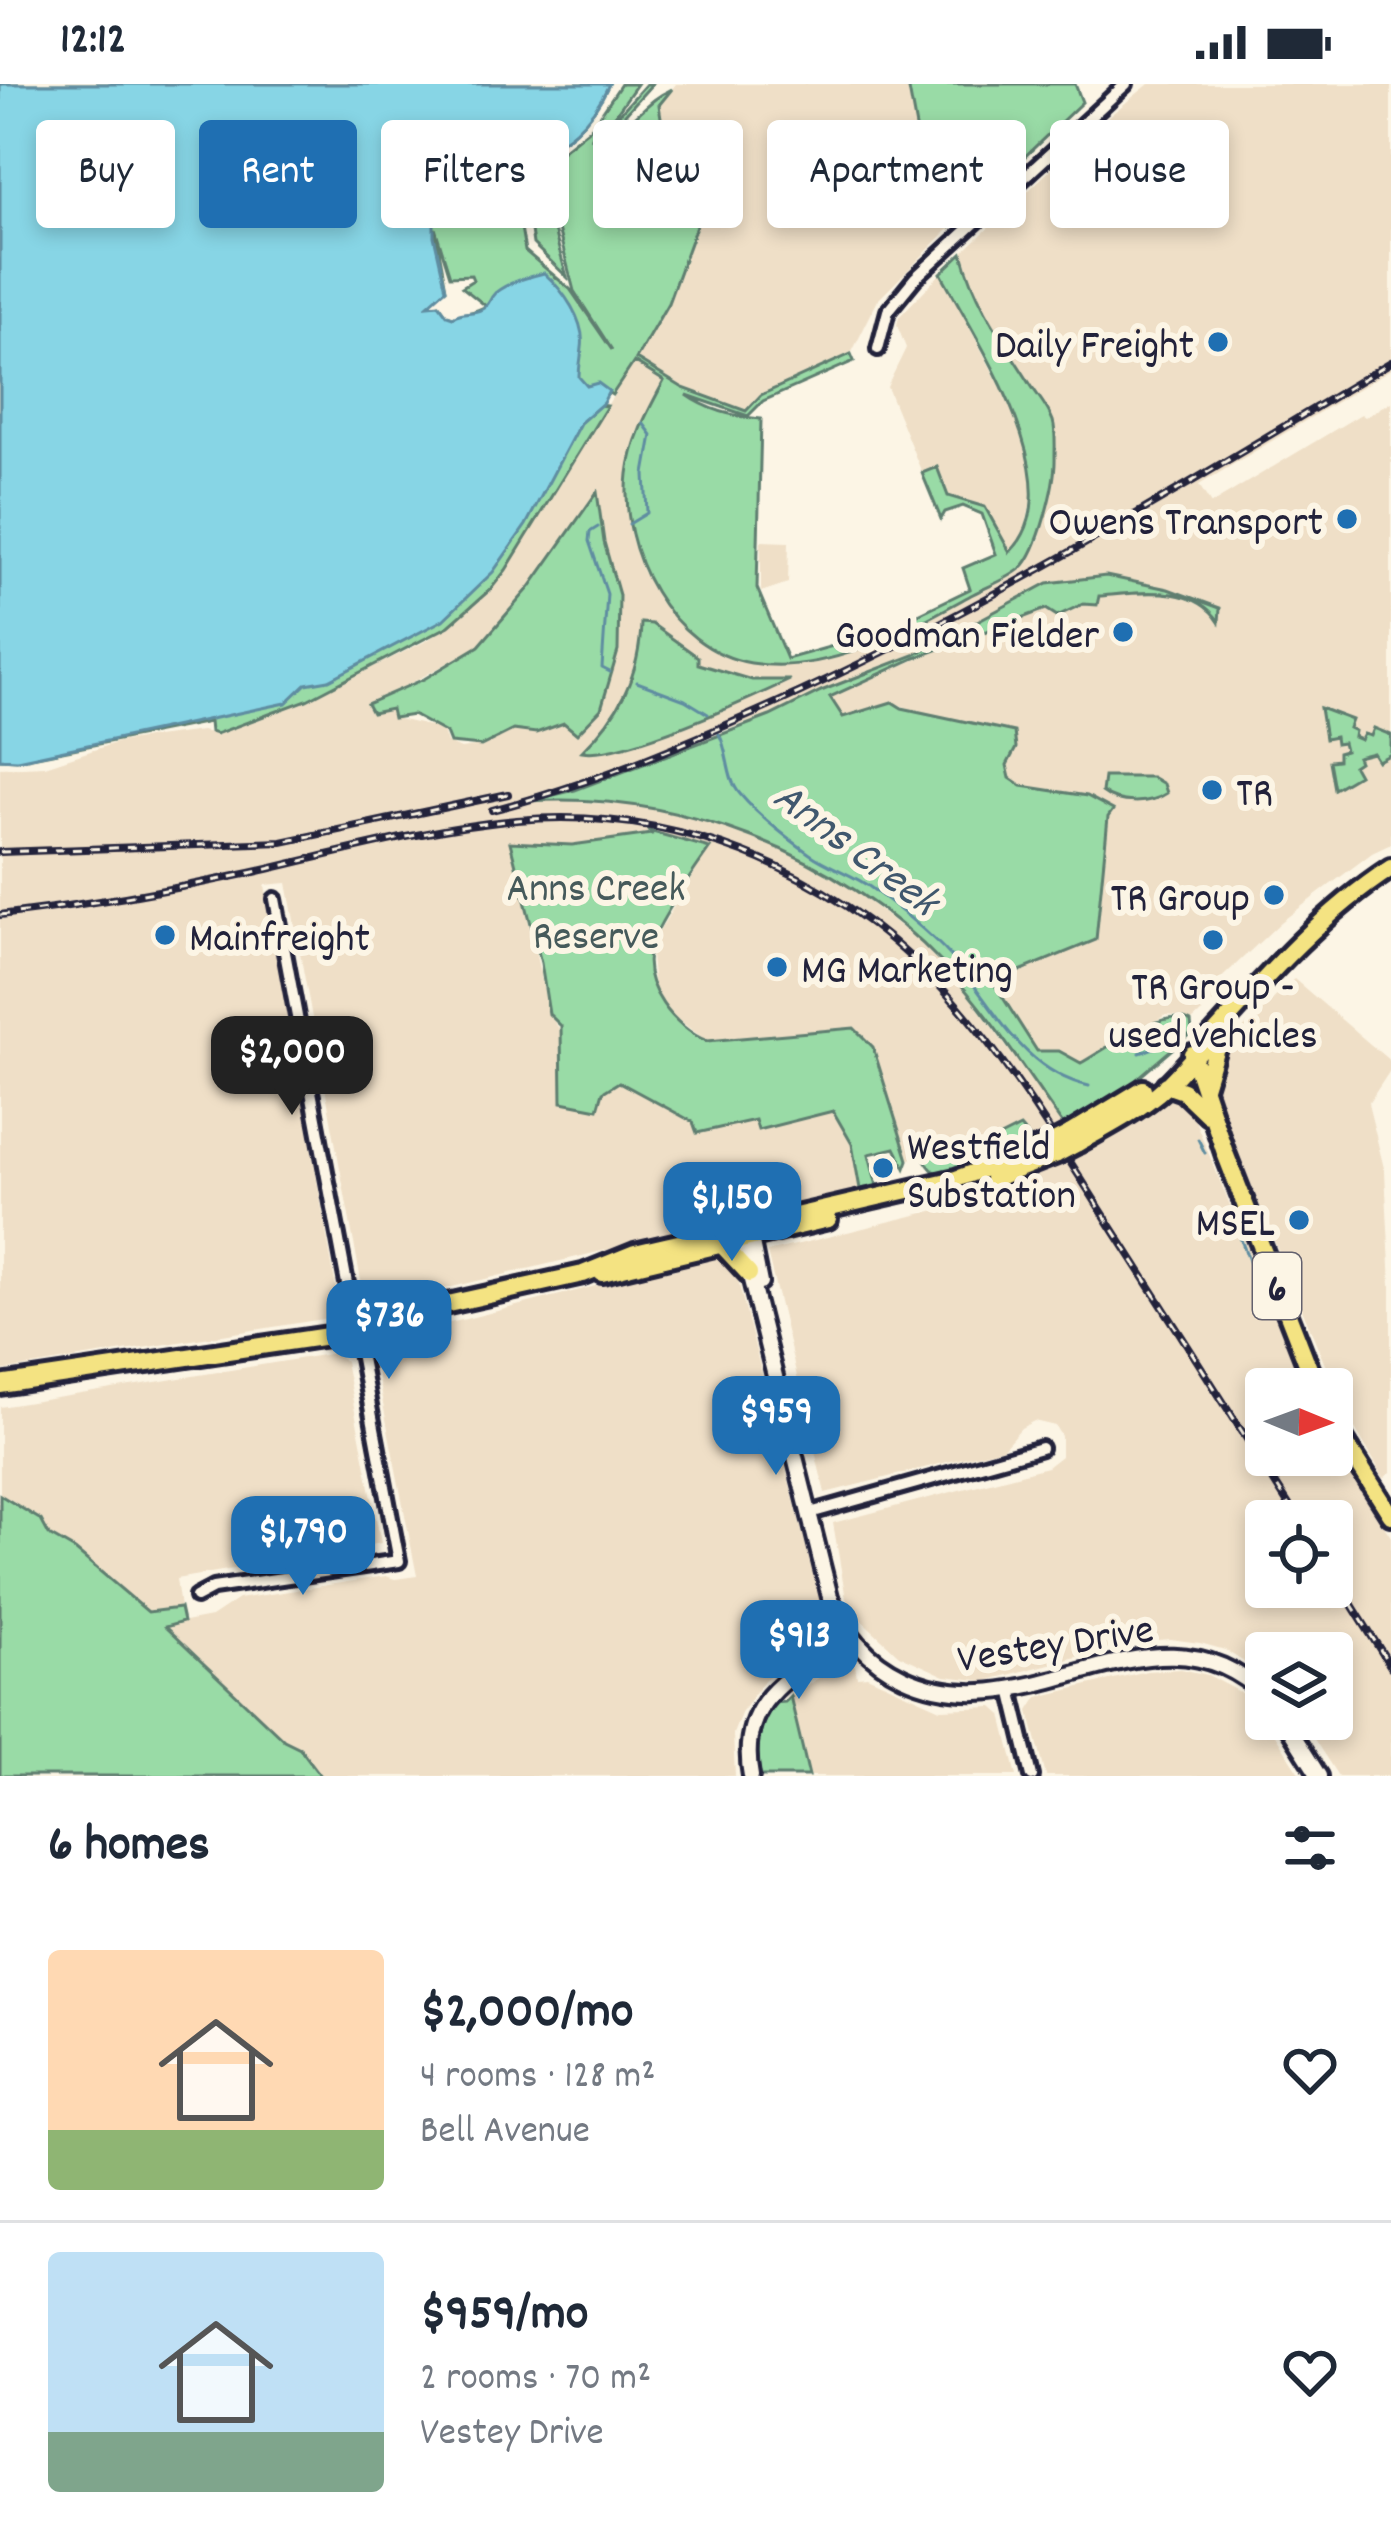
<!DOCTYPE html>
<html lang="en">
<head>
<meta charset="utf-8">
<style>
  body { margin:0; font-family:Dekko,sans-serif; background:#f6f6f7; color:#1f2937; height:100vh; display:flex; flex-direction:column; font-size:45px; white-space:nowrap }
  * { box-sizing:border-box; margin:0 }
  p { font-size:39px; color:#747a83 }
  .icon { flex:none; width:66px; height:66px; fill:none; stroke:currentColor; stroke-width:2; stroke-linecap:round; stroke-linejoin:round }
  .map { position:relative; height:1692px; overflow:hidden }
  .drawer { display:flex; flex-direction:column; background:#fff; flex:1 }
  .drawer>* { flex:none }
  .guide { position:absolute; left:36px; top:36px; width:1320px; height:108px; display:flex; gap:24px }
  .needle { width:78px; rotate:91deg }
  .buttons { position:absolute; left:1245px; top:1284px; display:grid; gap:24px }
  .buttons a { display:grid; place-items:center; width:108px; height:108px; border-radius:12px; background:#fff; box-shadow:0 6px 18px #0003; font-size:60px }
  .price { position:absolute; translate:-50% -102px; padding:0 27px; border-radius:24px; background:#1f6fb2; color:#fff; font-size:39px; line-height:78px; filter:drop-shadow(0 3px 6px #0008) }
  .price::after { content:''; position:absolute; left:50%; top:72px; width:36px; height:27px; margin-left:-18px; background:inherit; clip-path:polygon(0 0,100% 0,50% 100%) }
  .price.active { background:#222; color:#fff }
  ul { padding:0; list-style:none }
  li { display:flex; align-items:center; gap:36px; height:300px; padding:0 48px }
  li+li { border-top:3px solid #e0e1e3 }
  li span { display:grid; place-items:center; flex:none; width:336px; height:240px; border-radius:12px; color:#555 }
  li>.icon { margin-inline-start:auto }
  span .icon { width:144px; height:144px; fill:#fffc; stroke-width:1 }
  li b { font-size:51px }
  h2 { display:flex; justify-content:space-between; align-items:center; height:144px; padding:0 48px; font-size:51px }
  .pill { padding:0 42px; border-radius:12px; background:#fff; box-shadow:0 6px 18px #0003; font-size:42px; line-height:108px }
  .pill.active { background:#1f6fb2; color:#fff }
  .status { display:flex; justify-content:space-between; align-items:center; height:84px; padding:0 60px; background:#fff; direction:ltr }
  .status svg { height:33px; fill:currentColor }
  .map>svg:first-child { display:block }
</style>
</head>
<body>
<div class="status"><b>12:12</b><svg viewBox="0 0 49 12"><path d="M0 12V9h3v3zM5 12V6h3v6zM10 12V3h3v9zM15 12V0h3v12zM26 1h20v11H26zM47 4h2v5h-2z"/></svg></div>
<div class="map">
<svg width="1391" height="1692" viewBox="0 0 1391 1692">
  <rect width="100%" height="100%" fill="#fcf5e5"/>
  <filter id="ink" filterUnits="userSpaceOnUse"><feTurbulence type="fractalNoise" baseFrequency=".00833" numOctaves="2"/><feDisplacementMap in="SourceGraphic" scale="24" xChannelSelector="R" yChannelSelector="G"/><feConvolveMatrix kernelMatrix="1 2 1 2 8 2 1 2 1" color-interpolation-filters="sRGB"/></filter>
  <g filter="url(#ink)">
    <path fill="#efdfc7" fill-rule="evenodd" d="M676,0H908L920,65L946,111L951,143L878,216L851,270L761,311L749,327L683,304L635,275L668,219L703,124L673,110L659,21Z
      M1149,0H1391V285L1199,401L1211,420L1361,330L1365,333L1391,318V760L1372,769L1281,838L1213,902L1214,917L1191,938L1184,933L1166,931L1082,979L1059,967H1037L993,898L1096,856L1108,733L1087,712L1022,702L1010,694L1007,681L1016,664L892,618L843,633L829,613L959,557L821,607L770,632L722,647L623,688L538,715L639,722L712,739L794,771L854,806L915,854L963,903L1064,1042L1033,1058L1020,1044L956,1075L922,1070L908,1076L873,963L811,947L736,957H707L670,930L654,904L650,862L709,765L652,750L571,761L511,758L549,930L603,1008L618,998L694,1039L697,1049L755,1036L759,1046L833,1027L852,1060L860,1105L377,1221L364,1213L287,799L265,801L341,1232L0,1287V684L45,682L118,658L201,647L216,650L307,616L428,556L478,518L506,486L634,278L664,297L636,350L628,390L630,450L643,488L672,530L708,562L726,571L811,578L834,573L860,565L1022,484L1040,455L1056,380L1053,337L993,241L969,195L962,169L1098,41ZM598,433L619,511L618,567L601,625L577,650L564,639L536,649L513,646L481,662L461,665L447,659L443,648L433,643L393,634L391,625L400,605L479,562L500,542L548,479ZM652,540L697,573V579L752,596L786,597L649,653L600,669L583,666L616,629L629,604L641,554Z
      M941,189L1017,334L1033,377L1031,417L1023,455L1011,469L985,423L948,412L937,383L922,389L887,303L906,264L897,241L899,233Z
      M761,457L789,458L788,499L761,508Z
      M1294,895L1391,978V985L1368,1020L1385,1088L1391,1201V1388L1384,1394L1342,1322L1238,1069L1216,1004L1215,989L1223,964Z
      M1174,1011L1194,1034L1306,1305H1266V1371H1332V1360L1391,1453V1692H1338L1301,1635H1332V1569H1266V1592L1225,1566L1200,1559L1170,1555L1134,1558L985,1597L945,1592L899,1571L857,1532L846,1515L833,1439L1047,1383L1061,1372V1352L1055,1342L1034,1337L1021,1344L1003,1364L825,1409L767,1168L960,1120L979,1109L1035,1093L1126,1042L1165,1012ZM1266,1437H1332V1503H1266Z
      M714,1171L726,1173L734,1181L826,1541L823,1554L765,1595L742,1627L733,1650L735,1692H321L300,1664L284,1656L164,1542L211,1533L238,1515L386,1492L395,1495L417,1492L373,1269L379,1257L627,1194L673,1186Z
      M335,1269L345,1277L381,1459L176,1495L180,1524L148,1528L75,1467L48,1451L41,1436L0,1411V1323Z
      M841,1580L855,1581L857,1593L867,1592L941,1625L993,1623L1002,1631L1017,1692H806L790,1612Z
      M1181,1585L1208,1591L1251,1614L1302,1692H1046L1029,1627L1038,1613L1147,1587Z"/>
    <path fill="#99dba6" stroke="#5e7e70" stroke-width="3" fill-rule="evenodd" d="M0,0H609C595,31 562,72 523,66C504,63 489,47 469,47L459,60L489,106L486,126L447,127H488L491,105L464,61L471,49L524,71L549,65L518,87L514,102L525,167L570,205L612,266L574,207L554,129L556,106C545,131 560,166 567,193L533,160L525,105L530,92L592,43L621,0H637L615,31L590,54L612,38L646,0H652L608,49C636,40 643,18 672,5L659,21L673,110L703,123L668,219L636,275L683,304L746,327L761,311L851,270L854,277L763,317L748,332L687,311C708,326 736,333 761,335L757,504L787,575L879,549L970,505L963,484L996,470L982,430L963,422L945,428L941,435L922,389L937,383L948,412L985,423L1010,468C1077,403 975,254 941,189L962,169C974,216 1003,257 1029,298C1036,310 1048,323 1053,337C1056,347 1055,362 1055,373C1056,397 1039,468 1021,484C1009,495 988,502 973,510C907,546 829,592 751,579C669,565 619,466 628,390C632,355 648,327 664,297L634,278L612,311L609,309L598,321L607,322L506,486L491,505L449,542L307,616L216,650L210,648L209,638L17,676L0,675ZM435,144L450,192L471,191L473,196L462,203L486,222C475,229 464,228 453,233L447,231L439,220L431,223L427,220L446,205Z
      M908,0H1075L1082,18L951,143L946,111L920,65Z
      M597,408L604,458L619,511L618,567L601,625L577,650L564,639L536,649L513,646L481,662L450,659L446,649L413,631L393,634L391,625L372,629L367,620L424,595L479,562L530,503Z
      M1106,492L1168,505L1220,524L1219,538C1195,499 1138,509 1099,512L1097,521L1083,520L1057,532L1046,525L915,574L830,613L843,633L892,618L902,624L1014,648L1016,664L1007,681L1010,694L1022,702L1087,712L1113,726L1108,733L1096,856L993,898L1037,967H1059L1081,979C1108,964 1165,921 1191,938L1192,948L1130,1001L1064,1042C1025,987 989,930 943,880C839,770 679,707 528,717L575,706L770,632L821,607L914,571L1048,499Z
      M641,539L652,540L698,573V580L752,596H790C750,615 620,675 582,667C619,631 640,591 641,539Z
      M1320,624L1352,636L1349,644L1355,647L1354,653L1361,656L1364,650L1371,652L1374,644L1391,651V670L1378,677L1373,669L1357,673L1359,678L1353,682L1358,691L1334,705L1329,677L1338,676V669L1345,667L1343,659L1336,660L1335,653L1325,655Z
      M1104,693H1152L1164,700L1167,709C1150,721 1118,721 1102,708Z
      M649,747L710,764C693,788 657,839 650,864C640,902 675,944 707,957L854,944L873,963L908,1076L905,1084L895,1064L869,1070L877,1102L860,1105L852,1060L833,1027L758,1046L755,1036L697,1049L693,1038L619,998L603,1008L598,1025L562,1018L561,942L549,930L541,879L510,758L572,761L651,750Z
      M1020,1043L1033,1058C1013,1065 952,1096 934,1087C928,1083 925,1076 922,1070L956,1075Z
      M0,1411L41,1436L49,1451L75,1466L148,1528L180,1524L183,1538L165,1543L284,1656L300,1664L321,1692H0Z
      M790,1612L809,1692H760C755,1662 758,1643 773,1619L784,1618Z"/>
    <path fill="#87d5e5" stroke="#5f8da1" stroke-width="3" d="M0,0H609C595,31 562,72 523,66C503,63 489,47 469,47L459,60L489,106L486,126L416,123L420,131L434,137V152L446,205L428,221L439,220L447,231L453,233C463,226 472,231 482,225C491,220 488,216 495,209C508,198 528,193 544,189C563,206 586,237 582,264C581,275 579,283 579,293L587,302L598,299L609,307L603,319L580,339L526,441L493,488L443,536L329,596L306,600L286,619L17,676L0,675Z"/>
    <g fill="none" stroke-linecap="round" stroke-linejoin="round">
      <path stroke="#5f8da1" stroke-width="3" d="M629,440L647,429L645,390L652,351L643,339
        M598,443L590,448L589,457L607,510L602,584L610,588
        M637,598L685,616L708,630
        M719,650C729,668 726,694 740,710C759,733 786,753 810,770C830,784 855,791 874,806C896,822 919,841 938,859C990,908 1013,985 1089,1002
        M1140,969L1183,953
        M1198,1055L1205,1069
        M1238,1148L1265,1218"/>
      <defs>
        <path id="street" d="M878,265L888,227L915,194L1126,0
          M810,1429L1041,1364
          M196,1513L213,1504L399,1477L275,815
          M1011,1605L1032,1692"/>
        <path id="secondary" d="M749,1144L760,1199
          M739,1148L830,1513C845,1549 867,1576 903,1593C1032,1654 1155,1504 1266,1612
          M1283,1635L1319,1692
          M751,1692C736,1613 794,1592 849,1551"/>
        <path id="primary" d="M1192,970L1225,1069L1317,1305
          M1166,1001L1183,1007L1208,1031
          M1204,1003L1221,947
          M1069,1050L1143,1005
          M1076,1060C1110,1041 1150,1021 1176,992C1243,920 1308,838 1391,784
          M993,1095L1057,1070
          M722,1161L749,1190
          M602,1189L828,1135
          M0,1301L328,1252L403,1230L583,1190L635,1169L956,1095L1050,1060
          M1332,1338L1391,1431"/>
      </defs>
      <use href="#street" stroke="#22223b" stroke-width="20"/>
      <use href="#secondary" stroke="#22223b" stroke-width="22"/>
      <use href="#primary" stroke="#22223b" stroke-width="26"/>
      <use href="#street" stroke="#fcf5e5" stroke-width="10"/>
      <use href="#secondary" stroke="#fcf5e5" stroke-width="14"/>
      <use href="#primary" stroke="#f4e382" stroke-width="16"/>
      <defs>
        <path id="rail" d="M492,726C589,701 680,662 772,621C988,524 1188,400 1391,278
          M0,768L282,758L508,710
          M0,831C84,821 167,807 250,789C339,769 427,744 517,736C672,722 826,783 934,896C1003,967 1056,1056 1109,1139C1173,1238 1235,1337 1299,1437
          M1332,1489L1391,1583"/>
      </defs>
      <use href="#rail" stroke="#22223b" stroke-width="8"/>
      <use href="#rail" stroke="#fcf5e5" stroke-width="3" stroke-dasharray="9" stroke-linecap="butt"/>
      <defs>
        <path id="primary-bridge" d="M1050,1060L1069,1050
          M1057,1070L1076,1060"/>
      </defs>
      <use href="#primary-bridge" stroke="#22223b" stroke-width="26" stroke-linecap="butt"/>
      <use href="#primary-bridge" stroke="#f4e382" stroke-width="16"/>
    </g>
  </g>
  <g fill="#1f6fb2" stroke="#fcf5e5" stroke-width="4.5">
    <circle cx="1218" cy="258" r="12"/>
    <circle cx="1347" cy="435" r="12"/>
    <circle cx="1123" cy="548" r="12"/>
    <circle cx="1212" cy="706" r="12"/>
    <circle cx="1274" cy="811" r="12"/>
    <circle cx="165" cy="851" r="12"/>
    <circle cx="1213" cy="856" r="12"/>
    <circle cx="777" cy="883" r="12"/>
    <circle cx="883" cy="1084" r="12"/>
    <circle cx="1299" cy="1136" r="12"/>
  </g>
  <g text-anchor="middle" stroke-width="12" stroke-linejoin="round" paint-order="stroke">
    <rect fill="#fcf5e5" stroke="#63616e" stroke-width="3" x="1253" y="1169" width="48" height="66" rx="9"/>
    <g font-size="39" font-weight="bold" fill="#22223b">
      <text x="1277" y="1216">6</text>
    </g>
    <g font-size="42" fill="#22223b" stroke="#fcf5e5" text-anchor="end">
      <text x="1194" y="273">Daily Freight</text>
      <text x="1323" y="450">Owens Transport</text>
      <text x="1099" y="563">Goodman Fielder</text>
      <text x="1236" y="721" text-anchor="start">TR</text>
      <text x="1250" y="826">TR Group</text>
      <text x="189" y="866" text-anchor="start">Mainfreight</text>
      <text x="801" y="898" text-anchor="start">MG Marketing</text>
      <text x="1213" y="915" text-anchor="middle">TR Group -<tspan x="1213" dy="48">used vehicles</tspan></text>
      <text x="907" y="1075" text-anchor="start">Westfield<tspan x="907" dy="48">Substation</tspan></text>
      <text x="1275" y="1151">MSEL</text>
    </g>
    <g font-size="42" fill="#465a5b" stroke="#fcf5e5">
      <text x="596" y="816">Anns Creek<tspan x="596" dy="48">Reserve</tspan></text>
    </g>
    <g font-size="42" fill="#22223b" stroke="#fcf5e5">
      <text transform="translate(1055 1557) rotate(-9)" y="15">Vestey Drive</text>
    </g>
    <g font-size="45" font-style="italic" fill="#40586e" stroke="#fcf5e5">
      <text transform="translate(858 762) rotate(37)" y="16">Anns Creek</text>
    </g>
  </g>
</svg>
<div class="buttons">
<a><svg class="needle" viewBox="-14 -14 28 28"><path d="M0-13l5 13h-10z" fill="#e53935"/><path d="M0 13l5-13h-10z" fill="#747a83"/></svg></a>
<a><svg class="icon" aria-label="locate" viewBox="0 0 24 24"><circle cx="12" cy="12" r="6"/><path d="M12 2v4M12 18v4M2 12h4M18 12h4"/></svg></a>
<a><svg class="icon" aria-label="layers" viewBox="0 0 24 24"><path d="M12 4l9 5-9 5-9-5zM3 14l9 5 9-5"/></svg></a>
</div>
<b class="price active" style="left:292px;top:1034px">$2,000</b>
<b class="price" style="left:732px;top:1180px">$1,150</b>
<b class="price" style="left:389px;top:1298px">$736</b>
<b class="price" style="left:776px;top:1394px">$959</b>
<b class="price" style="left:303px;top:1514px">$1,790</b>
<b class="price" style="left:799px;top:1618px">$913</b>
<div class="guide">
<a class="pill">Buy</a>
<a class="pill active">Rent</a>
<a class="pill">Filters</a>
<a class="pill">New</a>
<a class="pill">Apartment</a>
<a class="pill">House</a>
</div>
</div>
<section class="drawer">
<h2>6 homes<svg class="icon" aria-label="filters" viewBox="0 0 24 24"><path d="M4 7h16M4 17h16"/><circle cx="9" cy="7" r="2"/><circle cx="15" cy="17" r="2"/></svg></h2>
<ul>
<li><span style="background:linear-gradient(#ffd9b3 75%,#8fb573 0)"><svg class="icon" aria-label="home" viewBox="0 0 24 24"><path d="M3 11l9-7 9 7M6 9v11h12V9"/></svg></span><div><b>$2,000/mo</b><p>4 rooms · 128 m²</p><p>Bell Avenue</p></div><svg class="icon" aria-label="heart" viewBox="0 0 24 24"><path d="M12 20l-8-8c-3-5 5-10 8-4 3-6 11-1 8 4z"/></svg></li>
<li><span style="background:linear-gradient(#bfe0f5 75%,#7fa58c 0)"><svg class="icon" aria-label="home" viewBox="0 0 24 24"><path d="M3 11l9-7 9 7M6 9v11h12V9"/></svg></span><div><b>$959/mo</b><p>2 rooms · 70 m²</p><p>Vestey Drive</p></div><svg class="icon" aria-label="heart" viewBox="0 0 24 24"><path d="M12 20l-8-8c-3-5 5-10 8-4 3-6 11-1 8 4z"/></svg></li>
</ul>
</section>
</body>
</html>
